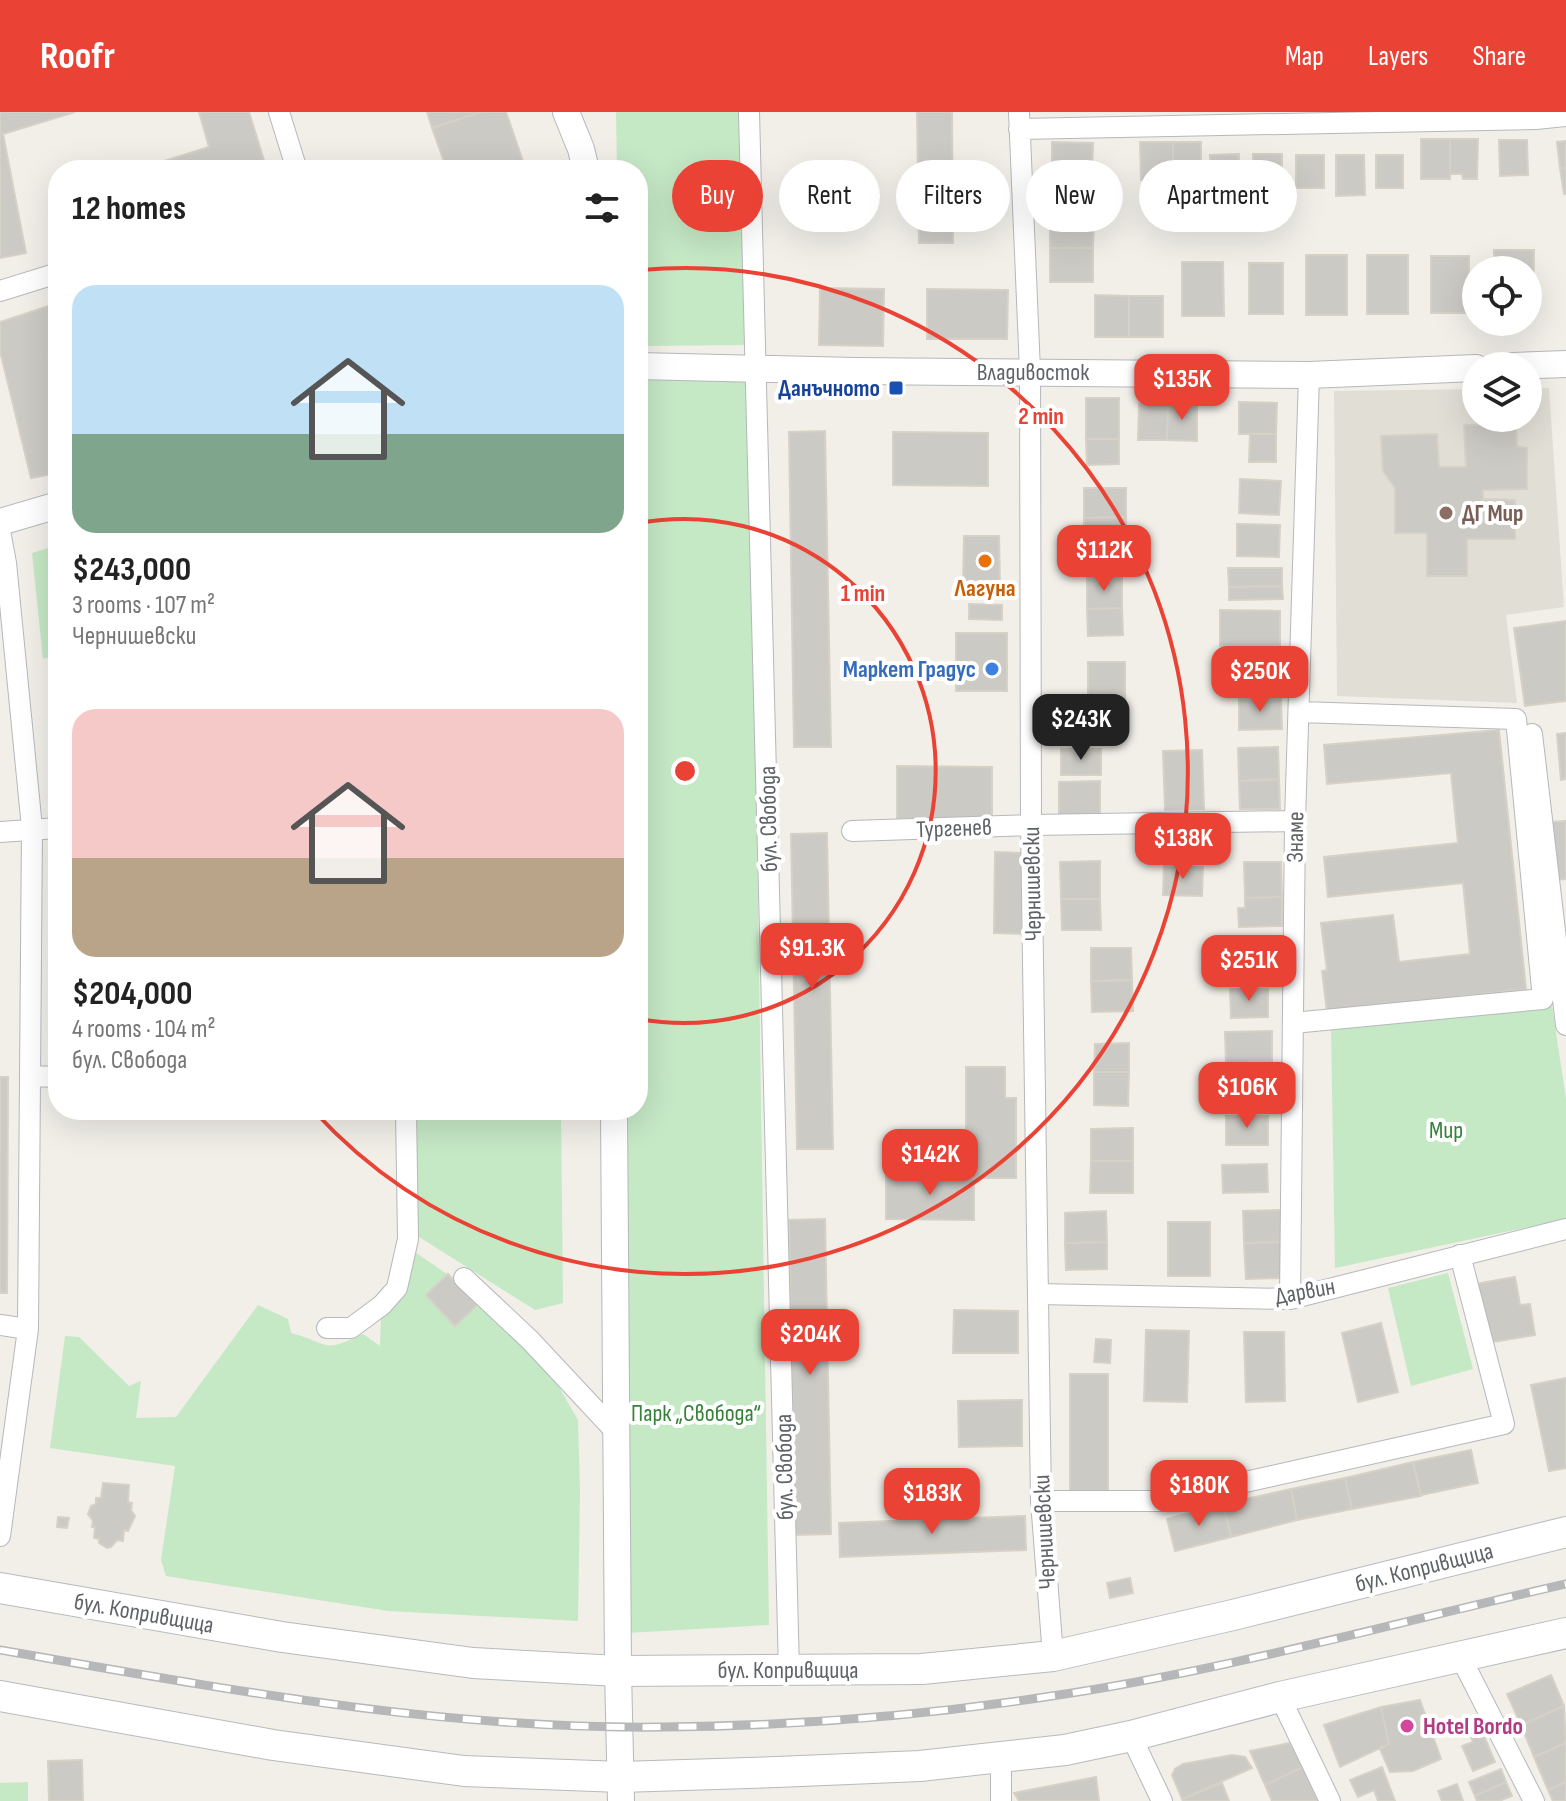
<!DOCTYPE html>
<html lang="en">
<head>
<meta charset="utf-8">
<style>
  body { margin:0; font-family:"Sofia Sans Condensed",sans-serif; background:#f2f2f2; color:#222; height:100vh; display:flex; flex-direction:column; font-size:30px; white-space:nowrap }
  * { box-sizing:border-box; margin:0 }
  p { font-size:26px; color:#767676 }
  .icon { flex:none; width:44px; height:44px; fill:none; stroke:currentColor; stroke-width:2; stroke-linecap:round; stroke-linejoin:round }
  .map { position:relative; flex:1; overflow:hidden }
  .drawer { position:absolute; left:48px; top:48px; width:600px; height:960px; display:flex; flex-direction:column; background:#fff; border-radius:32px; box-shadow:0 8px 32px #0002 }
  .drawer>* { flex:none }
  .banner { position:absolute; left:672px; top:48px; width:760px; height:72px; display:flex; gap:16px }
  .fabs { position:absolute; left:1462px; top:144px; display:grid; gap:16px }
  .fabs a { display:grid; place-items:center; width:80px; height:80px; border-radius:50%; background:#fff; box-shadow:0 8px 32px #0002; font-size:40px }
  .price { position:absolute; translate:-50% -68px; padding:0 18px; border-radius:16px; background:#ea4335; color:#fff; font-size:26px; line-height:52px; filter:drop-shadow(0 2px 4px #0008) }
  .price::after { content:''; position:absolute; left:50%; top:48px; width:24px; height:18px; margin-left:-12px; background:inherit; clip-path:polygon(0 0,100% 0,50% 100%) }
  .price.selected { background:#222; color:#fff }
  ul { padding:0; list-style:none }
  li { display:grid; align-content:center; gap:16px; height:424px; padding:0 24px }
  li span { display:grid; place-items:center; height:248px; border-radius:24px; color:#555 }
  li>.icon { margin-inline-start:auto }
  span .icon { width:144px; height:144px; fill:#fffc; stroke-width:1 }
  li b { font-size:34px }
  h2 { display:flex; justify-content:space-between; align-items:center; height:96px; padding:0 24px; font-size:34px }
  .pill { padding:0 28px; border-radius:36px; background:#fff; box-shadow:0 8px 32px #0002; font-size:28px; line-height:72px }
  .pill.selected { background:#ea4335; color:#fff }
  header { display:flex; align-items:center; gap:48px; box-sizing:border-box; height:112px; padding:0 40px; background:#ea4335; color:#fff }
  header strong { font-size:38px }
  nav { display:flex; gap:44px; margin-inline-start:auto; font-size:28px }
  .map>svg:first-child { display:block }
</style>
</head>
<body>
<header>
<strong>Roofr</strong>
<nav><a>Map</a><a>Layers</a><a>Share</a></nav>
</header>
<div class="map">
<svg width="1566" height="1689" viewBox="0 0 1566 1689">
  <rect width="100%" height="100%" fill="#f1efe8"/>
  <path fill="#e1ded6" d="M1549,276L1564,495L1506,503L1517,591L1337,584L1334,279L1476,277V306H1528V277Z"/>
  <path fill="#c5e8c5" d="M616,0H742L746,233L649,234L638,225V58H617Z
    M750,265L769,1513L627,1521L626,998H638V266Z
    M58,433V542L43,547L32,441Z
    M1552,894L1566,987V1107L1335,1156L1331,916Z
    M416,998H561L563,1191L535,1198L416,1123Z
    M415,1140L460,1171L549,1258L578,1308L580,1378L578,1509L388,1499L166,1464L161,1448L175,1354L50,1336L65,1224L79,1225L129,1274L141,1269L136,1306L176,1305L258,1193L288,1207L291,1221C332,1232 321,1242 363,1222L380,1234L381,1207L400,1180Z
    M1448,1161L1473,1257L1411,1274L1388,1176Z
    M28,1670V1689H0V1671Z"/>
  <path fill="#cccac5" stroke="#d6d1c6" stroke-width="2" d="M0,0H75L3,22L26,141L0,146Z
    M199,0H249L267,58H136L209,35Z
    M427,0H481L432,16Z
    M481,0H506L526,58H447L432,16Z
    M917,0H952L953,131H919Z
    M1421,27H1450V67H1421Z
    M1450,27H1478L1477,67H1463L1462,62H1450Z
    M1499,28H1527L1528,63L1500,64Z
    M1566,29V56H1560L1557,30Z
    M1052,30L1093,31L1092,61L1052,60Z
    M1140,30H1173V68H1141Z
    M1173,30H1201V68H1173Z
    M1239,42V83H1211L1210,43Z
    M1253,42H1282V84H1253Z
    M1296,43H1324V76H1296Z
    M1336,43H1364L1365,83L1336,84Z
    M1376,43H1403V76H1376Z
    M1560,56H1566V82H1564Z
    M1052,60L1092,61V91L1051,90Z
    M1050,103H1094L1093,136H1050Z
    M1050,136H1093V170H1050Z
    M1494,138H1534L1533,200H1528V158H1494Z
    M1306,143H1347V203H1306Z
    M1367,143H1408V202H1367Z
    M1431,144H1469V201H1431Z
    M1182,150H1223L1224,204H1182Z
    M1249,151H1283V202H1249Z
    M820,176L884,177L883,234L819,233Z
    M927,177L1008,178L1007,227H927Z
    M1095,183L1129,184V225H1095Z
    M1129,184H1163V225H1129Z
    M58,191V241L48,244L58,283V361L31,366L0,239V210Z
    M1086,286H1119V327H1086Z
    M1239,290L1277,291L1276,322H1239Z
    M1139,292H1168L1167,328H1138Z
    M1168,292H1197V329L1167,328Z
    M1516,312L1517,334L1527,336V377L1483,378V387L1515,388V427H1467V464H1427V421H1395V376L1383,359L1381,324L1437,322L1439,355H1466L1464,313Z
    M825,319L831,635H794L789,320Z
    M893,320L988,321V374L893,373Z
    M1250,322H1276V350H1249Z
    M1086,327H1119V352L1087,353Z
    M1240,367L1281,369L1279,403L1239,401Z
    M1084,376H1126V405L1084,406Z
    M1126,405V438H1084V406Z
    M1237,412L1280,413L1279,445L1237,444Z
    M964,424H999L1000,472H963Z
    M1228,456H1282V474L1229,475Z
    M1122,465V496L1087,497V466Z
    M1282,474L1283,487L1229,488V475Z
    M969,492L1002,493V508L969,507Z
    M1122,496L1123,523L1088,524L1087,497Z
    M1220,498L1280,499V534H1220Z
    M1566,509V589L1525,594L1514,516Z
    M956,521H1007V579H956Z
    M1238,545H1280V573H1238Z
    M1088,550H1125V582L1088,583Z
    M54,573H58V674H55Z
    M1125,582L1126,615L1089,616L1088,583Z
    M1239,587H1281L1282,617L1239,618Z
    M1499,618L1526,877L1327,900L1322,859L1327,858L1321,811L1393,803L1399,850L1470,842L1463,771L1328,785L1324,745L1458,731L1451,661L1327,672L1324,633Z
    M1566,621V667L1561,668L1557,622Z
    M1278,635L1279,667L1239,669L1238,636Z
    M1061,637H1101V663H1061Z
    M1202,638L1204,697L1165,698L1163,639Z
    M897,654L992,655V708L897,707Z
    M1279,667L1280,697H1240L1239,669Z
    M1100,669V703H1059V670Z
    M1566,709V767L1556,768L1551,710Z
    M827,721L833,1037H797L791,722Z
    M995,740L1022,741V822L994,821Z
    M1100,749V787H1061L1060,750Z
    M1244,750H1281L1282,785L1245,786Z
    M1164,754L1203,755L1202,784L1163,783Z
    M1282,785V814L1239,815L1238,796H1245V786Z
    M1061,787H1100L1101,818H1062Z
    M1226,831H1267V863L1225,862Z
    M1091,836H1131L1132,868L1091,869Z
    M1132,868L1133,899L1092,900L1091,869Z
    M1230,877H1268V905L1231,906Z
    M1272,919V949L1226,951L1225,920Z
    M1129,931V960H1094L1095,932Z
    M966,955H1005V986H1016V1066H966Z
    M1094,960H1129L1128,994L1094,993Z
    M0,965H8L7,1181H0Z
    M1227,965H1271V993H1227Z
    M1226,1004H1268V1033H1226Z
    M1133,1016V1049H1091V1017Z
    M1091,1049H1133V1081H1090Z
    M1267,1052L1268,1080L1223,1081L1222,1053Z
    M886,1061L966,1062V1066H974V1108L886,1107Z
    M1282,1098L1283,1130L1244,1131L1243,1099Z
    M1106,1099L1107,1130L1065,1131V1101Z
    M825,1107L831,1422L795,1423L789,1108Z
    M1168,1110H1210V1164H1168Z
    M1107,1130V1157L1066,1158L1065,1131Z
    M1283,1130L1284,1166L1246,1167L1244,1131Z
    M448,1162L477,1193L455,1214L426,1183Z
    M1515,1165L1520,1193L1530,1192L1535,1223L1486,1231L1475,1172Z
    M954,1198L1018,1199V1241H953Z
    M1381,1211L1398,1280L1358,1290L1342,1221Z
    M1146,1218L1189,1219L1187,1290L1144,1289Z
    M1244,1220H1284L1285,1289L1246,1290Z
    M1096,1227L1111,1228L1110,1251L1094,1250Z
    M1070,1262H1108V1387L1070,1386Z
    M1566,1266V1356L1549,1359L1531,1273Z
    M1022,1288V1334L959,1335L958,1289Z
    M1471,1338L1478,1371L1421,1383L1413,1350Z
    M1413,1350L1421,1384L1352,1397L1345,1366Z
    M1345,1366L1352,1397L1297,1408L1291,1377Z
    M103,1371L129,1373L128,1390L132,1391L131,1398L135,1404L128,1419L124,1418L123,1429L117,1428L111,1435L107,1436L99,1431V1427L94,1426L95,1415H92L93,1409L88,1402L91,1394L96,1392V1386H101Z
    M1291,1377L1297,1408L1231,1425L1223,1392Z
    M1223,1392L1231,1425L1175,1439L1167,1407Z
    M1025,1404L1026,1438L840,1445L839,1411Z
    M58,1405L69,1406L67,1416L57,1415Z
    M1130,1466L1133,1481L1110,1486L1107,1471Z
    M1551,1563L1564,1594L1521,1613L1507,1582Z
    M1420,1588L1441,1647L1413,1659L1390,1660L1380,1637L1389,1632L1381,1595Z
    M1564,1594L1566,1631L1534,1645L1521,1613Z
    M1381,1595L1389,1632L1340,1655L1324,1613Z
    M1479,1612L1495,1650L1473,1659L1462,1634L1473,1630L1468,1617Z
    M1290,1631L1303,1655L1265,1673L1250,1639Z
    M1566,1631V1670L1548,1678L1534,1645Z
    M1232,1643L1245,1645L1252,1656L1182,1687L1172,1663L1175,1657L1183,1652Z
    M82,1648L83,1689H49L48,1649Z
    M1303,1655L1318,1689H1272L1265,1673Z
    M1382,1655L1395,1689H1378L1374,1678L1358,1685L1350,1668Z
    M1501,1657L1506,1670L1475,1684L1469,1670Z
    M1096,1665L1099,1689H1019L1014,1681Z
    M1506,1670L1512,1684L1499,1689H1477L1475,1684Z
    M1566,1670V1689H1553L1548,1678Z
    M1222,1671L1229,1689H1183L1182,1687Z
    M1457,1672L1463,1689H1442L1438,1679Z"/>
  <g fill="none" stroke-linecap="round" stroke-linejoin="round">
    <defs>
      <path id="minor" d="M279,0L297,58
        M749,0L789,1559
        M1019,0L1030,259L1031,713L1041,1389L1053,1544
        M1019,17L1536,7L1566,4
        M0,179L58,161
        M0,419L6,451L32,716L28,1217L0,1424
        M1532,622L1566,913
        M852,719L1031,713L1295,709
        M0,720L58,716
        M1293,911L1543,887L1516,607L1300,600
        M30,964L58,965
        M464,1166L530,1228L616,1320
        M1038,1182L1290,1187L1566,1117
        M1290,1187L1295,709L1309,263
        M0,1213L28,1217
        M327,1216H351L382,1193L397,1176L408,1127L406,998
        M1041,1389H1161L1504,1312L1460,1143
        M1460,1544L1534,1689
        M1280,1585L1330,1689
        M1131,1624L1162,1689
        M1001,1689V1646"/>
      <path id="tertiary" d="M566,0L581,37L586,58
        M638,254L855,259L1309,263L1476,256
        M1513,254L1566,252
        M0,410L58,393
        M614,998L618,1559L621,1689"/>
      <path id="secondary" d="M0,1476L282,1525L473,1551L618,1559L922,1557L1053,1544L1233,1503L1566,1420
        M0,1584L273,1633L464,1659L621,1665L777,1660L920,1654L1065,1638L1131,1624L1280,1585L1566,1521"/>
    </defs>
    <use href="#minor" stroke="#b5b8bc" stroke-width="22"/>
    <use href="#tertiary" stroke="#b5b8bc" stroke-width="28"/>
    <use href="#secondary" stroke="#b6babf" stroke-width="32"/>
    <use href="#minor" stroke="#fff" stroke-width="20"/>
    <use href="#tertiary" stroke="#fff" stroke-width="26"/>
    <use href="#secondary" stroke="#fff" stroke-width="30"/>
    <defs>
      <path id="rail" d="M0,1538C220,1576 440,1618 664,1615C791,1614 919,1604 1045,1585C1221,1560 1393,1511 1566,1472"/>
    </defs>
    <use href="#rail" stroke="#b6b7b8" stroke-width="9"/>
    <use href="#rail" stroke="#fff" stroke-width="6" stroke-dasharray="18" stroke-linecap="butt"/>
  </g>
  <g fill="none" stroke="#ea4335" stroke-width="4">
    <path d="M639 411A252 252 0 1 1 639 907"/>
    <path d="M641 158A503 503 0 1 1 314 999"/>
  </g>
  <rect fill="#1a4fb4" stroke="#fff" stroke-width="3" x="888" y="268" width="16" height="16" rx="4"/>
  <circle fill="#8d6e63" stroke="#fff" stroke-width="3" cx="1446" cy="401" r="8"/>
  <circle fill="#e8710a" stroke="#fff" stroke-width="3" cx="985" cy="449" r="8"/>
  <circle fill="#3f7fe0" stroke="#fff" stroke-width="3" cx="992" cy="557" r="8"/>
  <circle fill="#d1479c" stroke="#fff" stroke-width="3" cx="1407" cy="1614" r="8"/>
  <g text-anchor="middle" stroke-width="8" stroke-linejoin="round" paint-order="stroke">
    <g font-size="24" fill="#5f6368" stroke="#fff">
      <text x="1033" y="268">Владивосток</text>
      <text transform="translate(768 707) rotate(-91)" y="8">бул. Свобода</text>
      <text transform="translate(954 716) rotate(-2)" y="8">Тургенев</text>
      <text transform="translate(1295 725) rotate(-89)" y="8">Знаме</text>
      <text transform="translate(1032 772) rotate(-91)" y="8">Чернишевски</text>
      <text transform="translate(1305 1179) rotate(-10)" y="8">Дарвин</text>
      <text transform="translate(784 1355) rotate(-91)" y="8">бул. Свобода</text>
      <text transform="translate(1044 1420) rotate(-93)" y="8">Чернишевски</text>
      <text transform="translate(1424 1455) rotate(-14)" y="8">бул. Копривщица</text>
      <text transform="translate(144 1501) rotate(10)" y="8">бул. Копривщица</text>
      <text x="788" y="1566">бул. Копривщица</text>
    </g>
    <g font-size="24" font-weight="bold" fill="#164399" stroke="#fff" text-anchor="end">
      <text x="880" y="284">Данъчното</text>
    </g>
    <g font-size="24" font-weight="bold" fill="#785e54" stroke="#fff" text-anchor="start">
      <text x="1462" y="409">ДГ Мир</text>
    </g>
    <g font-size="24" font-weight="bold" fill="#c56008" stroke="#fff">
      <text x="985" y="484">Лагуна</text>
    </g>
    <g font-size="24" font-weight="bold" fill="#366cbe" stroke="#fff" text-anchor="end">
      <text x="976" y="565">Маркет Градус</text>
    </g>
    <g font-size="24" fill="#348238" stroke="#fff">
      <text x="1446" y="1026">Мир</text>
      <text x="696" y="1309">Парк „Свобода“</text>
    </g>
    <g font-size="24" font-weight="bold" fill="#b23c85" stroke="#fff" text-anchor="start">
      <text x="1423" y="1622">Hotel Bordo</text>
    </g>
  </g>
  <circle cx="685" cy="659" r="12" fill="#ea4335" stroke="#fff" stroke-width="4"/>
  <g font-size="24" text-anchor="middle" font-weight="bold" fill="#ea4335" stroke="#fff" stroke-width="8" stroke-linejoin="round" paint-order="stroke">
    <text x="1041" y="312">2 min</text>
    <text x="863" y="489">1 min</text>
  </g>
</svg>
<div class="fabs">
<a><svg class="icon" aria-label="locate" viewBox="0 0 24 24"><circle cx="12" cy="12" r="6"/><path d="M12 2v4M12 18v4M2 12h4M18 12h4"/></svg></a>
<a><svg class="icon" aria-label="layers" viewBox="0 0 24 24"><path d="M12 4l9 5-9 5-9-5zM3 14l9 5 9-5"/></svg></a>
</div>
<b class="price" style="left:1182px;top:310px">$135K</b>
<b class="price" style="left:1104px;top:481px">$112K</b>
<b class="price" style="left:1260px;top:602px">$250K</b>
<b class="price selected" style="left:1081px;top:650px">$243K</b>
<b class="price" style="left:1183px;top:769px">$138K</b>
<b class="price" style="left:812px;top:879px">$91.3K</b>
<b class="price" style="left:1249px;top:891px">$251K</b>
<b class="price" style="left:1247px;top:1018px">$106K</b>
<b class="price" style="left:930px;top:1085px">$142K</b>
<b class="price" style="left:810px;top:1265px">$204K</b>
<b class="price" style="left:1199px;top:1416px">$180K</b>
<b class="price" style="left:932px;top:1424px">$183K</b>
<div class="banner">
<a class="pill selected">Buy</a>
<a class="pill">Rent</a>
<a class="pill">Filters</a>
<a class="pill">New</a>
<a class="pill">Apartment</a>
</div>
<section class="drawer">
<h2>12 homes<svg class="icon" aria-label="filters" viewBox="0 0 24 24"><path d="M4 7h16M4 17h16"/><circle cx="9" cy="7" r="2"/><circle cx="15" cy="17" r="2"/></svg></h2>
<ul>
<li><span style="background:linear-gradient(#bfe0f5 60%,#7fa58c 0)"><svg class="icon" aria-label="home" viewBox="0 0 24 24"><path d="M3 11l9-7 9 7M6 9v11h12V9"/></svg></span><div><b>$243,000</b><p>3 rooms · 107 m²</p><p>Чернишевски</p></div></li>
<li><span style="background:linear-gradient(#f6c9c9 60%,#b9a48a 0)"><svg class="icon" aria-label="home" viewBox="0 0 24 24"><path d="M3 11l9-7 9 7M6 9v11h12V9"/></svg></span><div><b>$204,000</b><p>4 rooms · 104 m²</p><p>бул. Свобода</p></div></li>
</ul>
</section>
</div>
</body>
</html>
